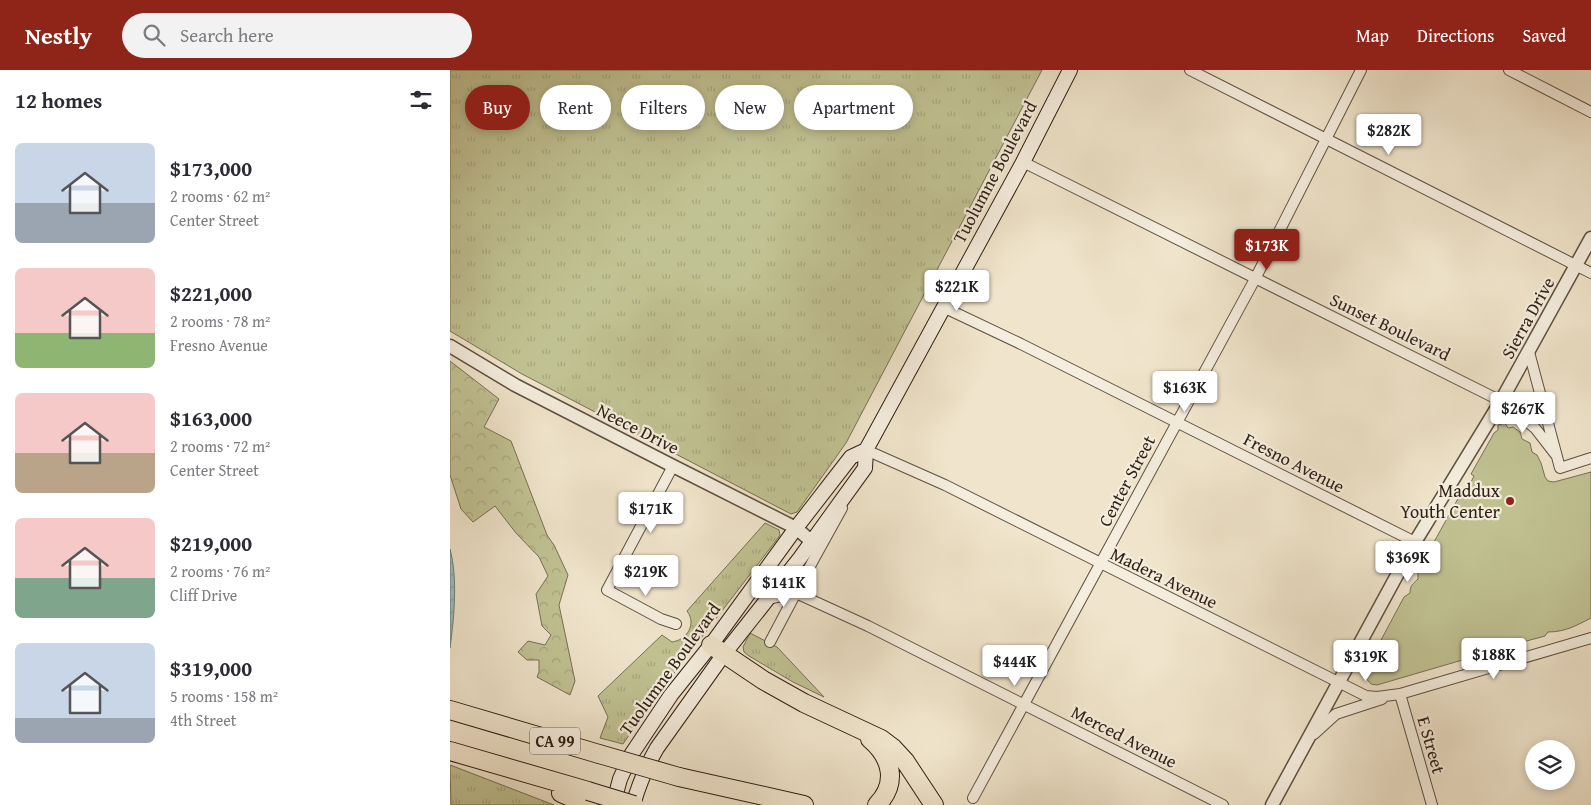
<!DOCTYPE html>
<html lang="en">
<head>
<meta charset="utf-8">
<style>
  body { margin:0; font-family:"Gentium Book Plus",serif; background:#f2f2f3; color:#2b2b33; height:100vh; display:flex; flex-direction:column; font-size:19px; white-space:nowrap }
  * { box-sizing:border-box; margin:0 }
  p { font-size:16px; color:#7c7c81 }
  .icon { flex:none; width:28px; height:28px; fill:none; stroke:currentColor; stroke-width:2; stroke-linecap:round; stroke-linejoin:round }
  .map { position:relative; flex:1; overflow:hidden }
  .side { display:flex; flex-direction:column; background:#fff; width:450px }
  .side>* { flex:none }
  .hud { position:absolute; left:15px; top:15px; width:475px; height:45px; display:flex; gap:10px }
  .fabs { position:absolute; left:1075px; top:670px; display:grid; gap:10px }
  .fabs a { display:grid; place-items:center; width:50px; height:50px; border-radius:50%; background:#fff; box-shadow:0 2px 8px #0003; font-size:25px }
  .price { position:absolute; translate:-50% -42px; padding:0 11px; border-radius:5px; background:#fff; color:#222; font-size:16px; line-height:32px; filter:drop-shadow(0 1px 2px #0008) }
  .price::after { content:''; position:absolute; left:50%; top:30px; width:15px; height:11px; margin-left:-8px; background:inherit; clip-path:polygon(0 0,100% 0,50% 100%) }
  .price.selected { background:#8f2418; color:#fff }
  ul { padding:0; list-style:none }
  li { display:flex; align-items:center; gap:15px; height:125px; padding:0 15px }
  li span { display:grid; place-items:center; flex:none; width:140px; height:100px; border-radius:8px; color:#555 }
  li>.icon { margin-inline-start:auto }
  span .icon { width:60px; height:60px; fill:#fffc; stroke-width:1 }
  li b { font-size:21px }
  h2 { display:flex; justify-content:space-between; align-items:center; height:60px; padding:0 15px; font-size:21px }
  .chip { padding:0 18px; border-radius:22px; background:#fff; box-shadow:0 2px 8px #0003; font-size:18px; line-height:45px }
  .chip.selected { background:#8f2418; color:#fff }
  header { display:flex; align-items:center; gap:30px; box-sizing:border-box; height:70px; padding:0 25px; background:#8f2418; color:#fff }
  header strong { font-size:24px }
  nav { display:flex; gap:28px; margin-inline-start:auto; font-size:18px }
  .search { width:350px; height:45px; background:#f2f2f3; display:flex; align-items:center; gap:12px; box-sizing:border-box; padding:0 18px; border-radius:28px; color:#7c7c81; font-size:19px }
  main { display:flex; flex:1; min-height:0 }
  .map>svg:first-child { display:block }
</style>
</head>
<body>
<header>
<strong>Nestly</strong>
<div class="search"><svg class="icon" aria-label="search" viewBox="0 0 24 24"><circle cx="10" cy="10" r="6"/><path d="M15 15l6 6"/></svg>Search here</div>
<nav><a>Map</a><a>Directions</a><a>Saved</a></nav>
</header>
<main>
<section class="side">
<h2>12 homes<svg class="icon" aria-label="filters" viewBox="0 0 24 24"><path d="M4 7h16M4 17h16"/><circle cx="9" cy="7" r="2"/><circle cx="15" cy="17" r="2"/></svg></h2>
<ul>
<li><span style="background:linear-gradient(#c9d6e8 60%,#9aa5b1 0)"><svg class="icon" aria-label="home" viewBox="0 0 24 24"><path d="M3 11l9-7 9 7M6 9v11h12V9"/></svg></span><div><b>$173,000</b><p>2 rooms · 62 m²</p><p>Center Street</p></div></li>
<li><span style="background:linear-gradient(#f6c9c9 65%,#8fb573 0)"><svg class="icon" aria-label="home" viewBox="0 0 24 24"><path d="M3 11l9-7 9 7M6 9v11h12V9"/></svg></span><div><b>$221,000</b><p>2 rooms · 78 m²</p><p>Fresno Avenue</p></div></li>
<li><span style="background:linear-gradient(#f6c9c9 60%,#b9a48a 0)"><svg class="icon" aria-label="home" viewBox="0 0 24 24"><path d="M3 11l9-7 9 7M6 9v11h12V9"/></svg></span><div><b>$163,000</b><p>2 rooms · 72 m²</p><p>Center Street</p></div></li>
<li><span style="background:linear-gradient(#f6c9c9 60%,#7fa58c 0)"><svg class="icon" aria-label="home" viewBox="0 0 24 24"><path d="M3 11l9-7 9 7M6 9v11h12V9"/></svg></span><div><b>$219,000</b><p>2 rooms · 76 m²</p><p>Cliff Drive</p></div></li>
<li><span style="background:linear-gradient(#c9d6e8 75%,#9aa5b1 0)"><svg class="icon" aria-label="home" viewBox="0 0 24 24"><path d="M3 11l9-7 9 7M6 9v11h12V9"/></svg></span><div><b>$319,000</b><p>5 rooms · 158 m²</p><p>4th Street</p></div></li>
</ul>
</section>
<div class="map">
<svg width="1141" height="735" viewBox="0 0 1141 735">
  <defs>
    <pattern id="grass-tufts" width="24" height="20" patternUnits="userSpaceOnUse" patternTransform="scale(1.25)"><rect width="24" height="20" fill="#c1c293"/><path d="M3 7l-1-3M5 7V3M7 7l1-3M15 17l-1-3M17 17v-4M19 17l1-3" fill="none" stroke="#a6a67e"/></pattern>
    <pattern id="forest-crowns" width="20" height="18" patternUnits="userSpaceOnUse" patternTransform="scale(1.25)"><rect width="20" height="18" fill="#c1c293"/><path d="M2 6a3 3 0 1 1 6 0M12 15a3 3 0 1 1 6 0" fill="none" stroke="#a6a67e"/></pattern>
    <pattern id="water-waves" width="16" height="10" patternUnits="userSpaceOnUse" patternTransform="scale(1.25)"><rect width="16" height="10" fill="#9dbdc0"/><path d="M0 5q4-4 8 0t8 0" fill="none" stroke="#88a2a4"/></pattern>
  </defs>
  <rect width="100%" height="100%" fill="#f0e5cc"/>
  <filter id="stains"><feTurbulence type="fractalNoise" baseFrequency=".004" numOctaves="4"/><feColorMatrix values="0 0 0 0 .2 0 0 0 0 .09 0 0 0 0 .02 0 0 0 .5 -.17"/></filter>
  <radialGradient id="worn" r=".72"><stop offset=".6" stop-color="#630" stop-opacity="0"/><stop offset="1" stop-color="#630" stop-opacity=".3"/></radialGradient>
  <path fill="url(#grass-tufts)" stroke="#787053" d="M0,0H592L396,373L347,442L341,444L72,304L0,261Z
    M315,453L329,460L330,465L328,468L198,637L173,674L150,668L158,647L148,626L212,565L222,572C237,570 247,554 237,541Z
    M300,563L327,577L374,627L343,612L299,586L294,582L293,577Z
    M0,695L104,735H1Z"/>
  <path fill="url(#forest-crowns)" stroke="#787053" d="M0,291L49,329L34,357L61,371L97,465L104,475L118,505L109,535L125,611L120,625L87,607L89,602V590H77L68,582L78,571L95,575L101,565L92,556L86,524L98,506L89,487L66,463L45,436L23,452L11,439L0,405Z"/>
  <path fill="#c1c293" stroke="#787053" d="M1055,353L1058,358L1063,357L1070,362L1072,369L1080,373L1082,382L1087,385L1091,393L1095,407L1098,411L1104,412L1141,402V548C1127,555 1116,562 1098,562L1095,566L1036,582L1030,583L1026,586L927,615L921,614L915,607V600L954,527L960,523C960,515 963,514 968,509V502L972,495L977,492L976,488L985,476L984,472L1010,425L1018,418L1024,406L1021,404L1044,363L1048,360V355Z"/>
  <path fill="url(#water-waves)" stroke="#717d7b" d="M0,479C8,509 4,548 0,578Z"/>
  <g fill="none" stroke-linecap="round" stroke-linejoin="round">
    <defs>
      <path id="minor" d="M740,0L1141,203
        M1059,0L1141,42
        M573,92L1051,331L1085,358L1106,385
        M493,237L571,274L965,472
        M1079,282L1110,398L1141,388
        M416,380L495,415L916,626L927,627L950,624L1141,568
        M223,396L157,520L211,549L226,554
        M366,485L392,438
        M317,529L346,523L418,556L773,735
        M320,572L366,485L361,471
        M950,624L982,735
        M864,664L886,644L932,629
        M523,728L805,209L911,0"/>
      <path id="tertiary" d="M0,276L65,315L223,396L346,458L361,471
        M822,735L965,472L1051,331L1141,168"/>
      <path id="secondary" d="M163,735L170,709L181,685L221,625L261,575L346,458L401,387L416,380
        M183,735C189,714 196,697 207,678L274,584L350,488L415,398L416,380L573,92L620,0"/>
      <path id="motorway" d="M261,575L313,610L354,633L431,669L443,678L455,691L484,735
        M0,640L149,684
        M420,669C442,688 448,713 427,735
        M0,681L138,721
        M229,707L354,735
        M111,723L139,735"/>
    </defs>
    <use href="#minor" stroke="#5e5041" stroke-width="12"/>
    <use href="#tertiary" stroke="#5e5041" stroke-width="15"/>
    <use href="#secondary" stroke="#2e1e13" stroke-width="16"/>
    <use href="#motorway" stroke="#2e1e13" stroke-width="20"/>
    <use href="#minor" stroke="#f5eede" stroke-width="10"/>
    <use href="#tertiary" stroke="#f5eede" stroke-width="12"/>
    <use href="#secondary" stroke="#f5eede" stroke-width="14"/>
    <use href="#motorway" stroke="#f0e5cc" stroke-width="18"/>
    <defs>
      <path id="motorway-bridge" d="M149,684L229,707
        M138,721L184,735"/>
    </defs>
    <use href="#motorway-bridge" stroke="#2e1e13" stroke-width="20" stroke-linecap="butt"/>
    <use href="#motorway-bridge" stroke="#f0e5cc" stroke-width="18"/>
  </g>
  <circle fill="#8f2418" stroke="#f5eede" stroke-width="2" cx="1060" cy="431" r="5"/>
  <g text-anchor="middle" stroke-width="4.5" stroke-linejoin="round" paint-order="stroke">
    <rect fill="#f5eede" stroke="#6a5c50" stroke-width="1" x="80" y="657.5" width="50" height="27" rx="4"/>
    <g font-size="16" font-weight="bold" fill="#2e1e13">
      <text x="105" y="677">CA 99</text>
    </g>
    <g font-size="18" fill="#2e1e13" stroke="#f5eede">
      <text transform="translate(545 102) rotate(-62)" y="6">Tuolumne Boulevard</text>
      <text transform="translate(1078 248) rotate(-61)" y="6">Sierra Drive</text>
      <text transform="translate(940 257) rotate(26)" y="6">Sunset Boulevard</text>
      <text transform="translate(188 359) rotate(27)" y="6">Neece Drive</text>
      <text transform="translate(844 393) rotate(27)" y="6">Fresno Avenue</text>
      <text transform="translate(677 411) rotate(-62)" y="6">Center Street</text>
      <text transform="translate(714 508) rotate(26)" y="6">Madera Avenue</text>
      <text transform="translate(220 599) rotate(-54)" y="6">Tuolumne Boulevard</text>
      <text transform="translate(674 667) rotate(27)" y="6">Merced Avenue</text>
      <text transform="translate(981 675) rotate(74)" y="6">E Street</text>
    </g>
    <g font-size="18" fill="#2e1e13" stroke="#f5eede" text-anchor="end">
      <text x="1050" y="427">Maddux<tspan x="1050" dy="21">Youth Center</tspan></text>
    </g>
  </g>
  <rect width="100%" height="100%" filter="url(#stains)"/>
  <rect width="100%" height="100%" fill="url(#worn)"/>
</svg>
<div class="fabs">
<a><svg class="icon" aria-label="layers" viewBox="0 0 24 24"><path d="M12 4l9 5-9 5-9-5zM3 14l9 5 9-5"/></svg></a>
</div>
<b class="price" style="left:939px;top:86px">$282K</b>
<b class="price selected" style="left:817px;top:201px">$173K</b>
<b class="price" style="left:507px;top:242px">$221K</b>
<b class="price" style="left:735px;top:343px">$163K</b>
<b class="price" style="left:1073px;top:364px">$267K</b>
<b class="price" style="left:201px;top:464px">$171K</b>
<b class="price" style="left:958px;top:513px">$369K</b>
<b class="price" style="left:196px;top:527px">$219K</b>
<b class="price" style="left:334px;top:538px">$141K</b>
<b class="price" style="left:1044px;top:610px">$188K</b>
<b class="price" style="left:916px;top:612px">$319K</b>
<b class="price" style="left:565px;top:617px">$444K</b>
<div class="hud">
<a class="chip selected">Buy</a>
<a class="chip">Rent</a>
<a class="chip">Filters</a>
<a class="chip">New</a>
<a class="chip">Apartment</a>
</div>
</div>
</main>
</body>
</html>
